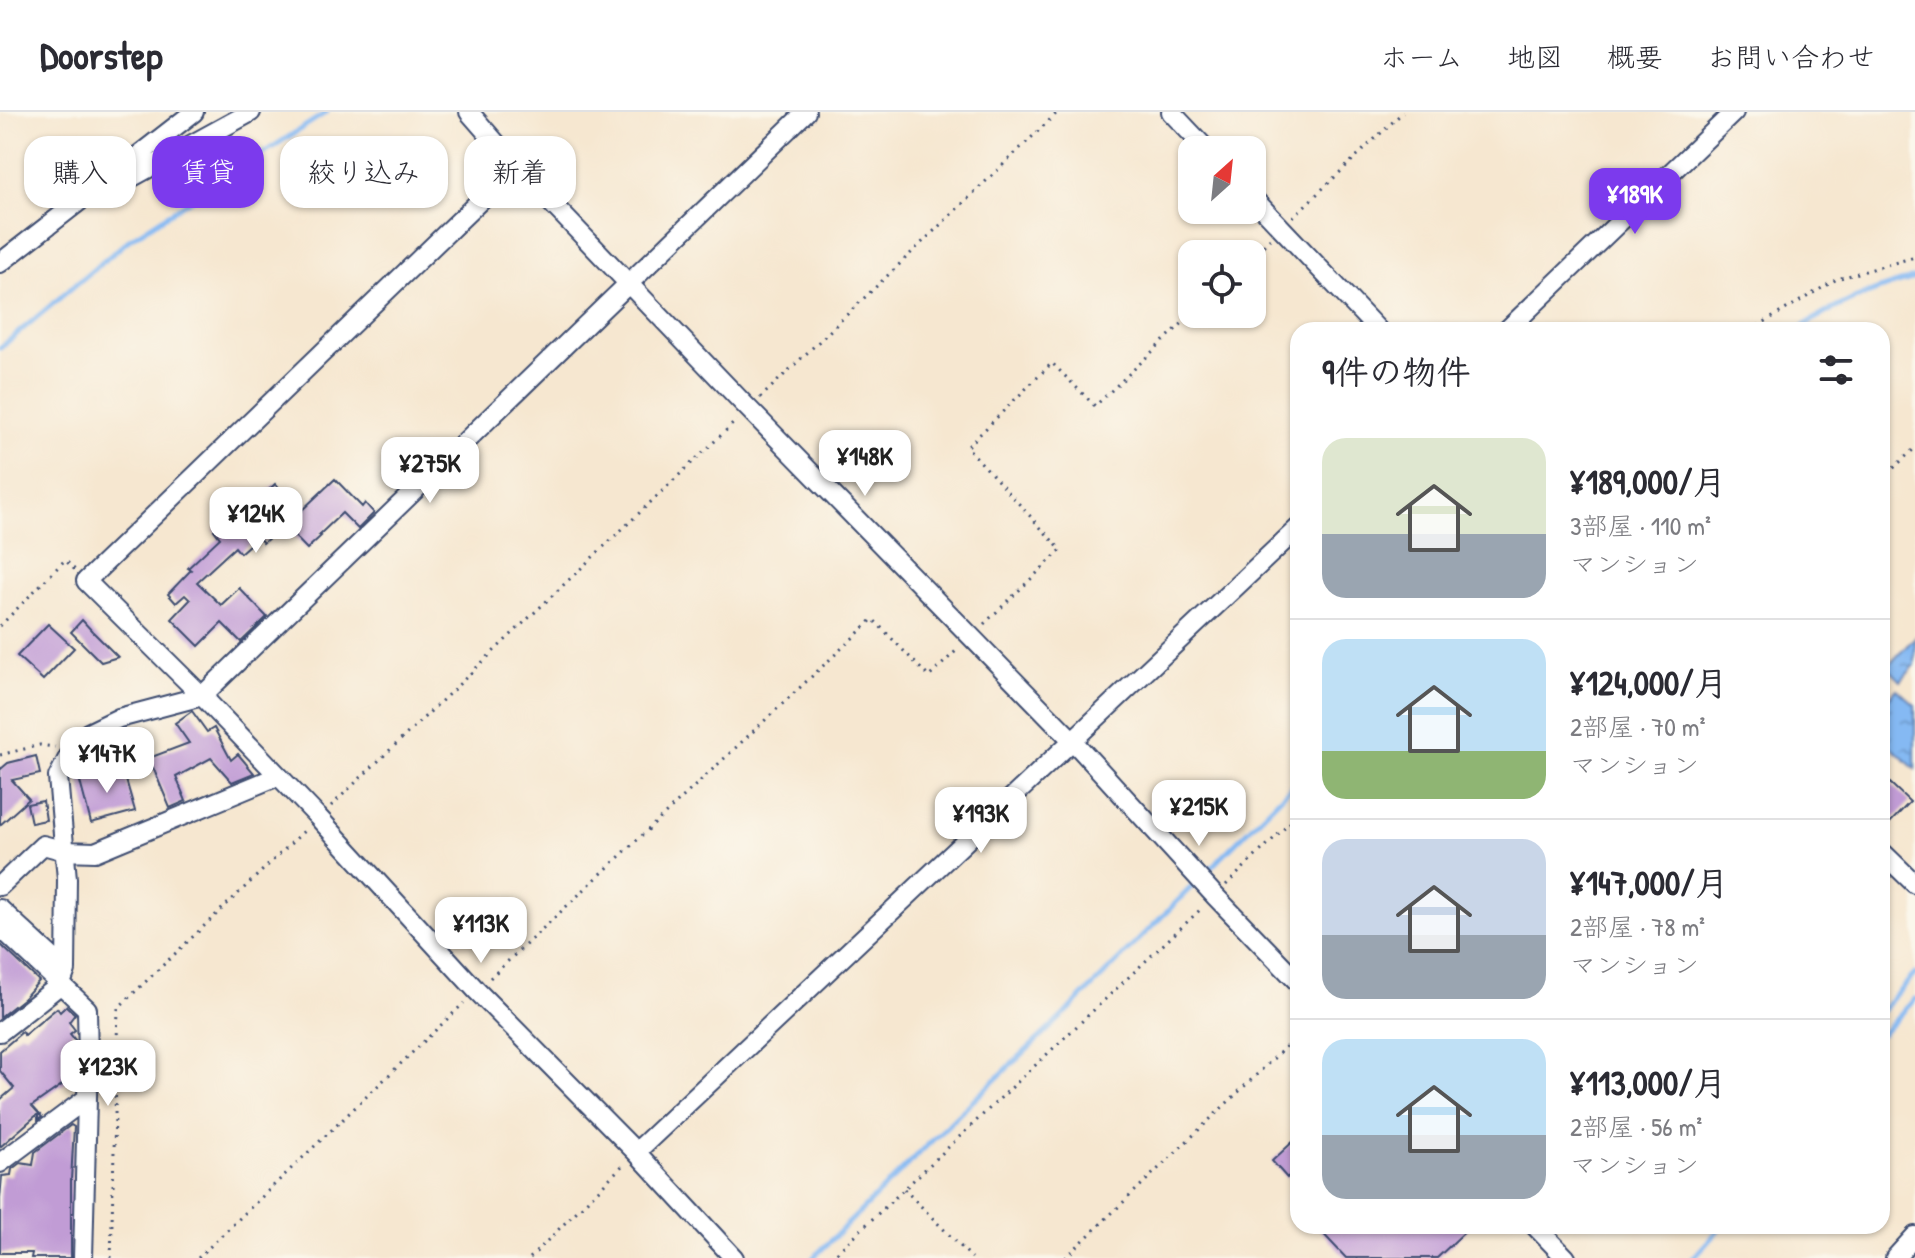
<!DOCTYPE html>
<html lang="ja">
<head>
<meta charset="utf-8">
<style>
  body { margin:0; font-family:"Patrick Hand","Klee One",sans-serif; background:#f7f7f7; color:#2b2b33; height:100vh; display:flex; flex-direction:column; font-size:30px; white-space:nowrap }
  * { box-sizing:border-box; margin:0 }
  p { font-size:26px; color:#7c7c81 }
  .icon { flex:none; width:44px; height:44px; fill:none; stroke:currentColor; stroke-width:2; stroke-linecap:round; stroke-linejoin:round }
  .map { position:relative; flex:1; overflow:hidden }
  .drawer { position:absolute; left:1290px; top:210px; width:600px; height:912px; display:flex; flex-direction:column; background:#fff; border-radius:24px; box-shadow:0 2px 6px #0004 }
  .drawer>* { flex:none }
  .guide { position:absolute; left:24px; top:24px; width:760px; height:72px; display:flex; gap:16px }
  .needle { width:52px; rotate:27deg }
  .tools { position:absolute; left:1178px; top:24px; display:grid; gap:16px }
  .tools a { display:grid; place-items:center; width:88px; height:88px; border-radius:16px; background:#fff; box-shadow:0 2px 6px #0004; font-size:40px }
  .price { position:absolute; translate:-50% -68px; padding:0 18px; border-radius:16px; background:#fff; color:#222; font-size:26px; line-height:52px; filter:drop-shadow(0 2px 4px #0008) }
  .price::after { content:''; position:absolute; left:50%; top:48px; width:24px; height:18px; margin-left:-12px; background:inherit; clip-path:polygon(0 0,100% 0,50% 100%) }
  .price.selected { background:#7c3aed; color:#fff }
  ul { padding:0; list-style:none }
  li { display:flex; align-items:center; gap:24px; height:200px; padding:0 32px }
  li+li { border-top:2px solid #e1e1e2 }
  li span { display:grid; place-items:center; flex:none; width:224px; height:160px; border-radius:24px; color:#555 }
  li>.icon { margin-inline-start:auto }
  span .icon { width:96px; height:96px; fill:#fffc; stroke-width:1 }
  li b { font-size:34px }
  h2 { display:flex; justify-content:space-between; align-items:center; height:96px; padding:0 32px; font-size:34px }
  .chip { padding:0 28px; border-radius:24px; background:#fff; box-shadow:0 2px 6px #0004; font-size:28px; line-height:72px }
  .chip.selected { background:#7c3aed; color:#fff }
  header { display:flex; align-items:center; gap:48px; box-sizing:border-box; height:112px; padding:0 40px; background:#fff; border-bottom:2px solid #e1e1e2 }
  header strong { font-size:38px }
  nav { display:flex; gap:44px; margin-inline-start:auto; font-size:28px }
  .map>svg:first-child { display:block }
</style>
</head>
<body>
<header>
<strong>Doorstep</strong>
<nav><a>ホーム</a><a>地図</a><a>概要</a><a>お問い合わせ</a></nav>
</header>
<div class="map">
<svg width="1915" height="1146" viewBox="0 0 1915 1146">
  <defs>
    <pattern id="water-ripples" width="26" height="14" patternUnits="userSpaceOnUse" patternTransform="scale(2)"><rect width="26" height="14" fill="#85b9f3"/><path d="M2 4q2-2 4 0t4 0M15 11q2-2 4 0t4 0" fill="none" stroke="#6c97c8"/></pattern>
  </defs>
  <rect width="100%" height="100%" fill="#fbf7ec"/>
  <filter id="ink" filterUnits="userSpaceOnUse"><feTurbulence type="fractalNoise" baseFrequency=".0125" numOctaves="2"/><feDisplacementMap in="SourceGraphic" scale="16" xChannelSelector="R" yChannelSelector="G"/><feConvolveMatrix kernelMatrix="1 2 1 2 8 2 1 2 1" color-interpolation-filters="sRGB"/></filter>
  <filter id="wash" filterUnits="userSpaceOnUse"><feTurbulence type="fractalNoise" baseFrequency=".006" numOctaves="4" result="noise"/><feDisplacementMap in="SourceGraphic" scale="32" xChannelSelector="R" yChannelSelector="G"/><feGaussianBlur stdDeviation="1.8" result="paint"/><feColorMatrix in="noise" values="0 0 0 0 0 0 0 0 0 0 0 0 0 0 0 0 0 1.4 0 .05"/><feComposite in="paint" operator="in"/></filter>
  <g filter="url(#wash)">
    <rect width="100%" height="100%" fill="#f6e7d0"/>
    <path fill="url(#water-ripples)" stroke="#5074a8" stroke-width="2" d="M1915,525V553L1901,569L1887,555Z
      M1897,577L1915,593V657L1882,627V594Z"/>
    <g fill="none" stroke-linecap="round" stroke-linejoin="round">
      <path stroke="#85b9f3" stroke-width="5" d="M1797,218C1834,194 1873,177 1915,166
        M0,236L130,127L327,0
        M1882,898L1915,862
        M1882,922L1915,887
        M813,1146L958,1003L1069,898L1298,668
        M1693,1146L1722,1114"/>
    </g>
    <g id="blocks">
      <path fill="#c19cd5" d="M335,367L362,395L365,391L374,401L358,417L342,401L319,423L321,424L307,437L284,413L263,431L258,425L240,441L235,435L197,470L221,493L239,476L267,505L241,530L222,511L199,534L172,507L190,488L185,483L176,491L168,482L191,458L188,456L220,426L214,418L255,382L259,387L275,372L300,400Z
        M82,508L92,519L118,545L101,550L71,520Z
        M48,512L74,536L43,568L17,544Z
        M192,599L207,620L214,616L231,648L238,642L254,661L232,670L211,646L176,665L186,689L170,696L149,646L189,631L175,611Z
        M36,644L40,662L12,668L29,687L0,713V655L1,657L8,651Z
        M122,654L135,699L91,711L79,666Z
        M1890,671L1910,690L1882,719V679Z
        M43,689L46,708L31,711L27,692Z
        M0,832L39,869L24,886L0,905Z
        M66,894L75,902L69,910L75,918L70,922L76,929V937L64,946L76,963L32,994L42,1005L38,1008V1002L0,1035V988L14,976L0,959V939L22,920L24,923L57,896L60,900Z
        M71,1013L74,1015L71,1068V1146H31L32,1141H0V1087L2,1064L11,1063L12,1057L20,1051L33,1053L35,1040Z
        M1298,1025V1072L1290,1063L1287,1066L1272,1049Z
        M1316,1114H1471L1437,1146H1346Z"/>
    </g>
  </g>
  <g filter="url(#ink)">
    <use href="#blocks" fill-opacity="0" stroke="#3c4b6f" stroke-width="2"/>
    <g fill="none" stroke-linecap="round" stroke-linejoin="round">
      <defs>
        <path id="minor" d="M469,0L516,54L743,291L1072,628L1215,784L1298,870
          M1171,0L1207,38
          M516,54L86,469L202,584L318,705L477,879L636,1040L734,1146
          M103,81L251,0
          M1252,85L1378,218
          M0,151L194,0
          M1507,218L1734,0
          M1882,740L1915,772
          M0,774L43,733L65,739L95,740L278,664
          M0,797L66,858
          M0,815L87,897L88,947L83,1146
          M0,920L61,872L66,858L67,767L58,665L72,638L88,621L119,606L202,584L806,0
          M636,1040L1298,416
          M0,1051L87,986
          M1535,1114L1566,1146
          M1895,1146L1915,1124"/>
      </defs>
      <use href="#minor" stroke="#3c4b6f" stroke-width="22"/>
      <path stroke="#3c4b6f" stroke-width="3" stroke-dasharray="2 6" stroke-linecap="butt" d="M1293,105L1403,0
        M1252,145L1270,127
        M1751,218L1837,167L1915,145
        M760,286L1058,0
        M1882,367L1915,336
        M984,512L1061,438L967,335L1052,251L1095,294L1192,202
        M0,514L65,448L75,458
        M0,643L40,633L55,635
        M331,694L737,308
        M1226,773L1298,703
        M1882,783L1891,775
        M490,866L873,507L929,565L959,536
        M904,1077L972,1146
        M111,1146L118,896L305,718
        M198,1146L464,891
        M530,1146L625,1051
        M831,1146L1203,795
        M1065,1146L1298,923"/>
      <use href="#minor" stroke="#fff" stroke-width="18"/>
    </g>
  </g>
</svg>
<div class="tools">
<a><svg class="needle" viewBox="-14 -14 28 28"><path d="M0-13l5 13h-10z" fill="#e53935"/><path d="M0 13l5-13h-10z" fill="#7c7c81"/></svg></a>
<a><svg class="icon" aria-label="locate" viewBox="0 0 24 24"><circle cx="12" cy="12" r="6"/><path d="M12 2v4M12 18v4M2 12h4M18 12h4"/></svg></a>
</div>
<b class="price selected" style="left:1635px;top:124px">¥189K</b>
<b class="price" style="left:865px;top:386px">¥148K</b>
<b class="price" style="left:430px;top:393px">¥275K</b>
<b class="price" style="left:256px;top:443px">¥124K</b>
<b class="price" style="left:107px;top:683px">¥147K</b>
<b class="price" style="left:1199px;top:736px">¥215K</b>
<b class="price" style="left:981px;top:743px">¥193K</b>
<b class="price" style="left:481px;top:853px">¥113K</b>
<b class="price" style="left:108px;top:996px">¥123K</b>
<div class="guide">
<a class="chip">購入</a>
<a class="chip selected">賃貸</a>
<a class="chip">絞り込み</a>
<a class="chip">新着</a>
</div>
<section class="drawer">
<h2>9件の物件<svg class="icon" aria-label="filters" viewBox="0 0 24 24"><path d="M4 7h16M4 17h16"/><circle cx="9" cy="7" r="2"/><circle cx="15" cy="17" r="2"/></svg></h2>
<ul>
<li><span style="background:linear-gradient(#dfe7d0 60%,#9aa5b1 0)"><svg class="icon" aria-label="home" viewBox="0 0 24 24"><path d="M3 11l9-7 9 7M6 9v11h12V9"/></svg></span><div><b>¥189,000/月</b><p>3部屋 · 110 m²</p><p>マンション</p></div></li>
<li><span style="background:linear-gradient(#bfe0f5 70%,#8fb573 0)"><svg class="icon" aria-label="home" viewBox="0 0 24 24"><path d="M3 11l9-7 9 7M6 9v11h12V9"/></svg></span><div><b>¥124,000/月</b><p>2部屋 · 70 m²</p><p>マンション</p></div></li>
<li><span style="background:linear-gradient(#c9d6e8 60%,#9aa5b1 0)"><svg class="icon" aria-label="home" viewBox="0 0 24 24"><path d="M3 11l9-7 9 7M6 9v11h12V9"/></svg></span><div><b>¥147,000/月</b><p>2部屋 · 78 m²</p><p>マンション</p></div></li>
<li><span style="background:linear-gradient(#bfe0f5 60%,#9aa5b1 0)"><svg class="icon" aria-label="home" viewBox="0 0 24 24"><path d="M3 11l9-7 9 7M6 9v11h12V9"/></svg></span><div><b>¥113,000/月</b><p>2部屋 · 56 m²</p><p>マンション</p></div></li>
</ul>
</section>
</div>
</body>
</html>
